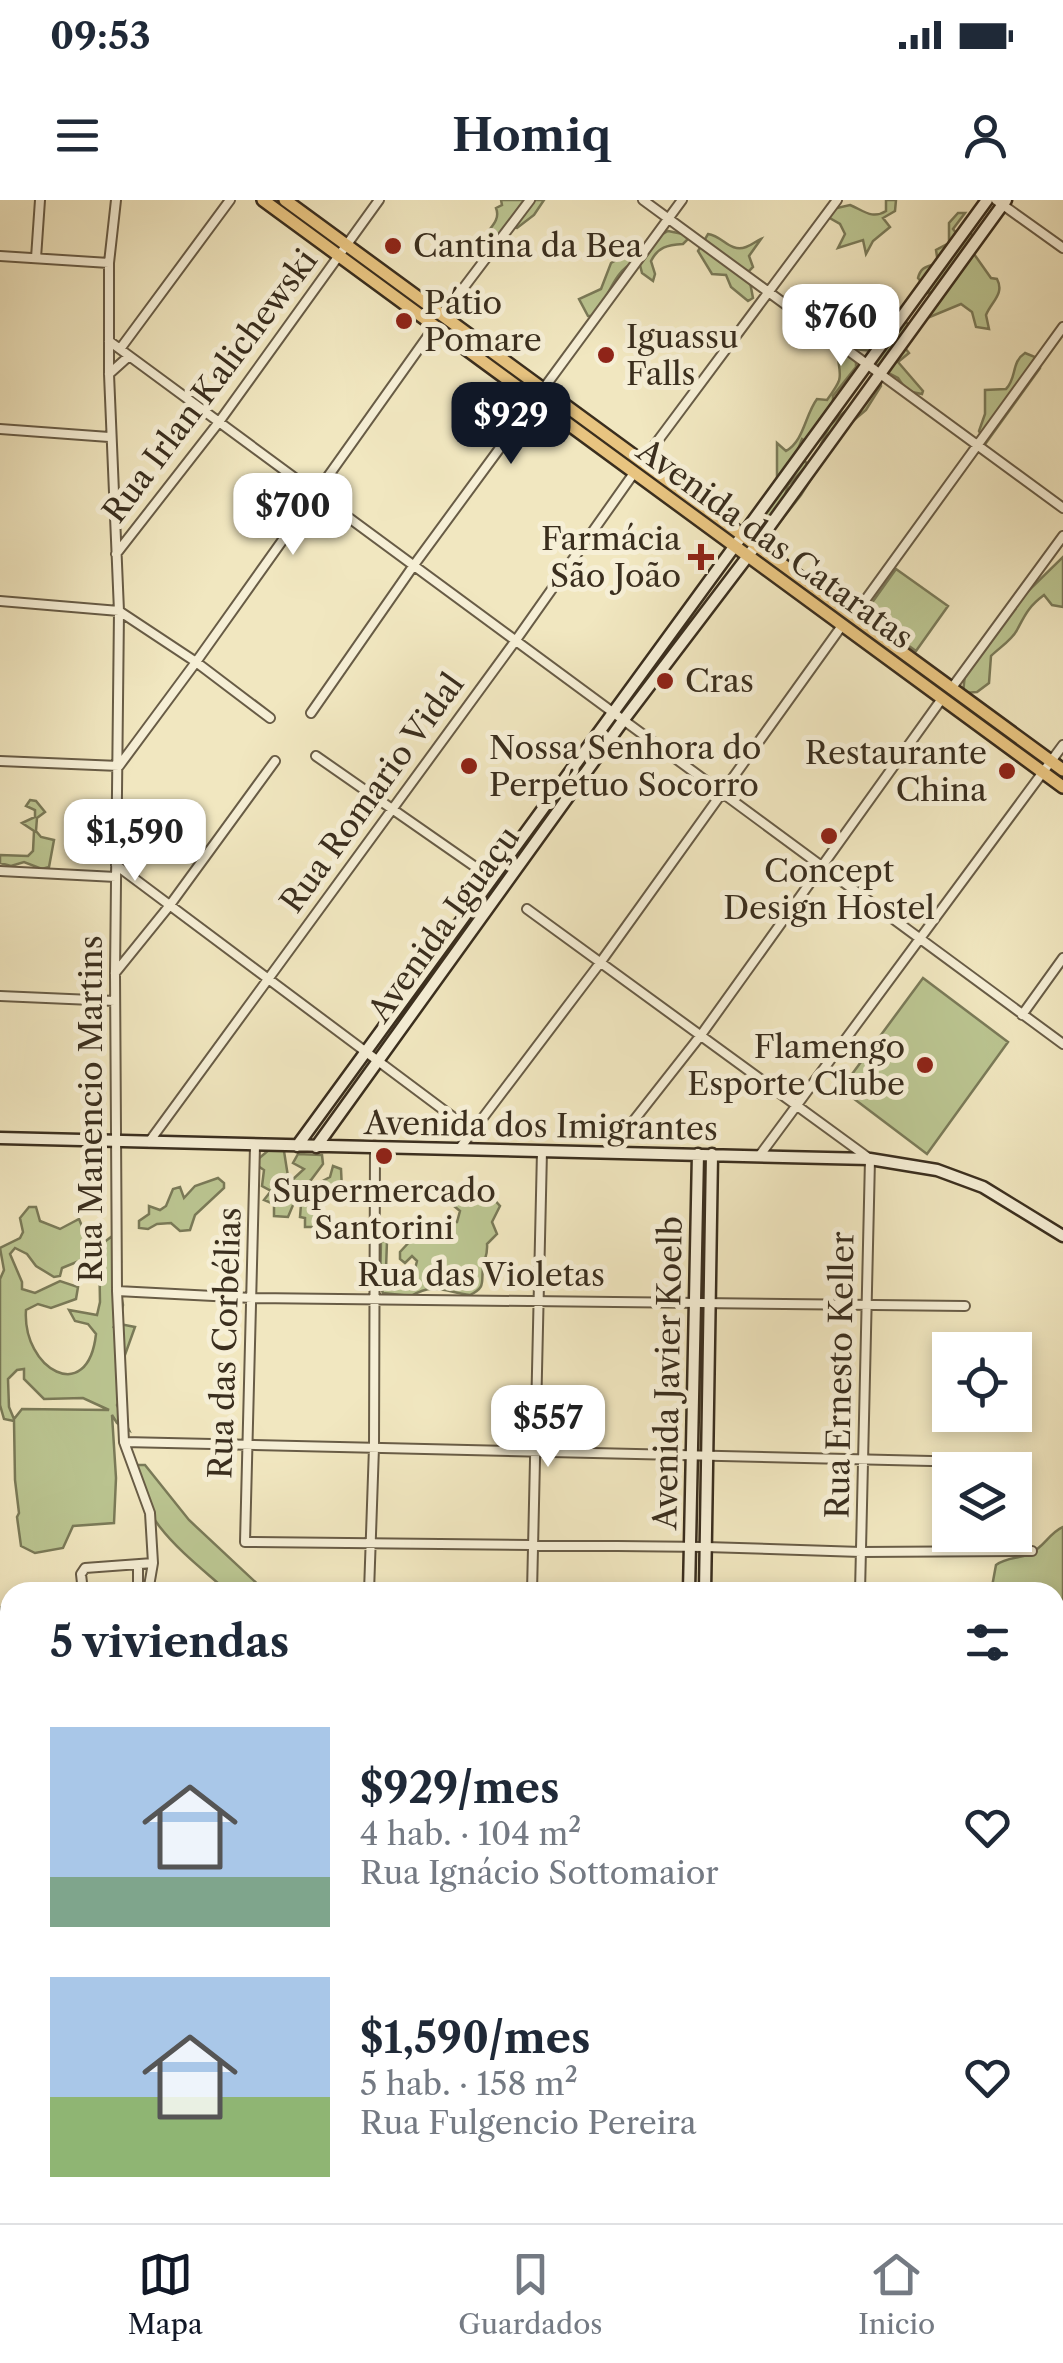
<!DOCTYPE html>
<html lang="es">
<head>
<meta charset="utf-8">
<style>
  body { margin:0; font-family:"Libre Caslon Text",serif; background:#f2f2f3; color:#1f2937; height:100vh; display:flex; flex-direction:column; font-size:38px; white-space:nowrap }
  * { box-sizing:border-box; margin:0 }
  p { font-size:32px; color:#747a83 }
  .icon { flex:none; width:55px; height:55px; fill:none; stroke:currentColor; stroke-width:2; stroke-linecap:round; stroke-linejoin:round }
  .map { position:relative; flex:1; overflow:hidden }
  .side { position:absolute; left:0px; top:1382px; width:1065px; height:642px; display:flex; flex-direction:column; background:#fff; border-radius:30px 30px 0 0; box-shadow:0 5px 15px #0003 }
  .side>* { flex:none }
  .fabs { position:absolute; left:932px; top:1132px; display:grid; gap:20px }
  .fabs a { display:grid; place-items:center; width:100px; height:100px; border-radius:0px; background:#fff; box-shadow:0 5px 15px #0003; font-size:50px }
  .price { position:absolute; translate:-50% -85px; padding:0 22px; border-radius:20px; background:#fff; color:#222; font-size:32px; line-height:65px; filter:drop-shadow(0 2px 5px #0008) }
  .price::after { content:''; position:absolute; left:50%; top:60px; width:30px; height:22px; margin-left:-15px; background:inherit; clip-path:polygon(0 0,100% 0,50% 100%) }
  .price.on { background:#111827; color:#fff }
  ul { padding:0; list-style:none }
  li { display:flex; align-items:center; gap:30px; height:250px; padding:0 50px }
  li span { display:grid; place-items:center; flex:none; width:280px; height:200px; border-radius:0px; color:#555 }
  li>.icon { margin-inline-start:auto }
  span .icon { width:120px; height:120px; fill:#fffc; stroke-width:1 }
  li b { font-size:42px }
  h2 { display:flex; justify-content:space-between; align-items:center; height:120px; padding:0 50px; font-size:42px }
  .status { display:flex; justify-content:space-between; align-items:center; height:70px; padding:0 50px; background:#fff; direction:ltr }
  .status svg { height:28px; fill:currentColor }
  header { display:flex; justify-content:space-between; align-items:center; height:130px; padding:0 50px; background:#fff; font-size:45px; font-weight:700 }
  .menu { display:flex; justify-content:space-around; align-items:center; height:140px; border-top:2px solid #e0e1e3; background:#fff; font-size:28px; color:#747a83 }
  .menu a { display:grid; justify-items:center; gap:5px }
  .menu .on { color:#111827 }
  .map>svg:first-child { display:block }
</style>
</head>
<body>
<div class="status"><b>09:53</b><svg viewBox="0 0 49 12"><path d="M0 12V9h3v3zM5 12V6h3v6zM10 12V3h3v9zM15 12V0h3v12zM26 1h20v11H26zM47 4h2v5h-2z"/></svg></div>
<header><svg class="icon" aria-label="menu" viewBox="0 0 24 24"><path d="M4 6h16M4 12h16M4 18h16"/></svg>Homiq<svg class="icon" aria-label="person" viewBox="0 0 24 24"><circle cx="12" cy="8" r="4"/><path d="M4 21q1-7 8-7t8 7"/></svg></header>
<div class="map">
<svg width="1063" height="2023" viewBox="0 0 1063 2023">
  <rect width="100%" height="100%" fill="#f1e7c0"/>
  <filter id="stains"><feTurbulence type="fractalNoise" baseFrequency=".002" numOctaves="4"/><feColorMatrix values="0 0 0 0 .2 0 0 0 0 .09 0 0 0 0 .02 0 0 0 .5 -.17"/></filter>
  <radialGradient id="worn" r=".72"><stop offset=".6" stop-color="#630" stop-opacity="0"/><stop offset="1" stop-color="#630" stop-opacity=".3"/></radialGradient>
  <path fill="#bbc591" stroke="#7a7a58" stroke-width="2.5" fill-rule="evenodd" d="M501,0H544L534,15L517,28L511,27L492,47L486,49L481,44C484,31 502,23 496,8L502,5Z
    M886,0H896L895,11L883,18L890,27L873,41L866,54L863,40L838,48L845,34L840,24L828,17V10L850,5C863,10 872,20 886,11Z
    M958,13H965L953,29L957,34H971L977,39L974,54L991,78L997,79C1005,94 991,102 986,115L989,129L976,127L972,112L961,104L925,119L936,91L924,94L922,83L918,78C921,66 927,67 938,63L936,50L949,43V23Z
    M668,31L683,34L688,39L683,44C667,45 658,47 651,61L655,74L653,81L642,73L640,65L635,62C613,71 609,98 594,116H588L579,99L601,89L611,63Z
    M708,34C723,36 730,53 746,47C752,45 756,41 761,39L749,56L753,67L748,72L753,98L748,101L731,87L726,75L712,74L698,51Z
    M892,111L908,124L899,141L896,156L905,148L909,153L898,162L923,191L922,194L907,191L898,178L877,167L875,159L891,141V135L874,151L853,149L851,155L856,161V167L833,196V203L807,242L802,239L785,284L793,269L804,260L808,265L788,285L784,299L810,267L830,225L880,179L881,186L866,210L841,231L801,295L772,332L768,331L773,316L762,321L761,314L754,312L777,278V243L786,251C804,241 805,215 817,199L827,200C845,175 840,179 837,151C847,134 853,139 870,139Z
    M1025,153L1040,159V168L986,243L979,231L985,214V190L1006,189C1017,178 1011,162 1025,153Z
    M1063,357V407L1052,405L1044,395C1028,407 1025,415 1017,430C1012,440 999,448 991,456L989,483L977,492L963,493L965,474L1024,395Z
    M896,369L948,406L916,451L864,414Z
    M30,600L36,601L45,612L37,618L36,631L41,637L54,640L49,667L42,669L24,662L11,666L0,663V655L28,656L33,651L34,631L22,623L35,617V610L26,606Z
    M923,778L1008,842L927,954L841,889Z
    M270,949L284,951L289,983L304,969L293,963L298,954L322,955L323,964L311,980L301,986L288,1017L274,1016V1004L264,1000L271,991L262,986L264,970L258,966L257,960Z
    M333,966L341,969L342,990L338,994L324,995L317,1001L314,1027H305V1018L300,1017L302,992L330,977Z
    M218,978L224,983V988L195,1015L190,1030L180,1031L171,1023L157,1024L148,1029L139,1028V1021L149,1014V1006L160,1010L166,1006L173,989L180,987L184,998L195,986Z
    M456,995H490L500,1006L492,1022L497,1034L487,1044C488,1055 484,1059 483,1068C481,1083 486,1087 470,1095C445,1092 435,1082 411,1096L383,1093L380,1085L381,1041H387L386,1069L393,1078L414,1073L417,1061L412,1056L405,1063L400,1059V1052L412,1039L408,1026L414,1023L457,1022L460,1011L449,1002Z
    M29,1007H36L40,1021L60,1029L79,1019L92,1050L89,1057L62,1068L60,1076L54,1077L36,1066L27,1054L15,1048L10,1054L22,1082V1089L35,1093L60,1081L78,1087L76,1099L51,1108L38,1104L26,1110C22,1169 88,1207 96,1134L88,1124L75,1121L69,1110L97,1115L100,1102L99,1046L111,1037L120,1048L121,1062L117,1076L123,1105L120,1118L113,1128L120,1124L135,1127L121,1166L123,1194L117,1205L129,1230L117,1223L112,1215L116,1278L114,1323L73,1326L63,1348L35,1353L21,1346L17,1317L19,1313L15,1280L14,1221L4,1219L0,1205V1079L4,1070L0,1048L20,1038L23,1032L20,1018ZM24,1169V1179L44,1199L83,1198L109,1210L22,1209L14,1219L9,1207L8,1179L17,1170Z
    M138,1265H145L189,1320L266,1392H228C192,1359 134,1320 138,1265Z
    M1063,1327V1543H1055V1392H991L996,1365C1007,1357 1017,1359 1029,1354C1043,1349 1049,1333 1063,1327Z
    M0,1407L10,1413L7,1458L10,1867L0,1865Z"/>
  <g fill="none" stroke-linecap="round" stroke-linejoin="round">
    <defs>
      <path id="street" d="M116,0L109,63V174L119,411L115,773L117,1091L124,1242L150,1313L153,1363L148,1392
        M643,0L1063,308
        M996,0L1063,48
        M0,56L109,63
        M36,58L40,0
        M443,115L530,0
        M109,141L1063,844
        M120,149L230,0
        M109,174L129,156
        M0,229L109,237
        M642,262L837,0
        M116,354L219,222L379,0
        M0,401L119,411L196,462L270,518
        M853,417L1063,127
        M951,489L1063,336
        M311,513L414,365L682,0
        M316,556L474,666
        M0,561L119,566L196,462L435,126
        M116,665L473,932
        M0,671L116,677
        M527,709L870,959L860,1392
        M115,773L170,705L275,561
        M0,796L115,801
        M1022,815L1063,758
        M149,942L516,440L634,273
        M255,946L245,1342L706,1347L861,1352L1032,1351
        M460,948L600,763L841,427
        M609,952L701,835L941,500
        M760,955L1063,545
        M117,1091L252,1098L965,1106
        M124,1242L973,1262
        M83,1392L81,1374L85,1368L153,1363
        M138,1392V1365
        M369,1392L374,1247L375,947
        M532,1392L542,951
        M1055,1608L1063,1607
        M1055,1689H1063
        M1055,1985H1063
        M430,2015V2023
        M848,2023V2015
        M998,2023V2015"/>
      <path id="secondary" d="M0,938L870,959L937,970L983,987L1063,1036
        M297,946L987,0
        M316,947L625,518L748,356L1006,0
        M689,1392L698,954
        M705,1392L712,954
        M679,2023V2015
        M693,2023V2015"/>
      <path id="primary" d="M263,0L1063,587
        M285,0L1063,570"/>
    </defs>
    <use href="#street" stroke="#685c46" stroke-width="12"/>
    <use href="#secondary" stroke="#3a2e1e" stroke-width="15"/>
    <use href="#primary" stroke="#3a2e1e" stroke-width="16"/>
    <use href="#street" stroke="#f6efd6" stroke-width="8"/>
    <use href="#secondary" stroke="#f6efd6" stroke-width="10"/>
    <use href="#primary" stroke="#e8c480" stroke-width="11"/>
  </g>
  <g fill="#8f2418" stroke="#f6efd6" stroke-width="4">
    <circle cx="393" cy="46" r="10"/>
    <circle cx="404" cy="121" r="10"/>
    <circle cx="606" cy="155" r="10"/>
    <path d="M696 342h10v10h10v10h-10v10h-10v-10h-10v-10h10z"/>
    <circle cx="665" cy="481" r="10"/>
    <circle cx="469" cy="566" r="10"/>
    <circle cx="1007" cy="571" r="10"/>
    <circle cx="829" cy="636" r="10"/>
    <circle cx="925" cy="865" r="10"/>
    <circle cx="384" cy="956" r="10"/>
  </g>
  <g text-anchor="middle" stroke-width="10" stroke-linejoin="round" paint-order="stroke">
    <g font-size="32" fill="#3a2e1e" stroke="#f6efd6" text-anchor="start">
      <text x="413" y="57">Cantina da Bea</text>
      <text x="424" y="114">Pátio<tspan x="424" dy="37">Pomare</tspan></text>
      <text x="626" y="148">Iguassu<tspan x="626" dy="37">Falls</tspan></text>
      <text x="681" y="350" text-anchor="end">Farmácia<tspan x="681" dy="37">São João</tspan></text>
      <text x="685" y="492">Cras</text>
      <text x="489" y="559">Nossa Senhora do<tspan x="489" dy="37">Perpétuo Socorro</tspan></text>
      <text x="987" y="564" text-anchor="end">Restaurante<tspan x="987" dy="37">China</tspan></text>
      <text x="829" y="682" text-anchor="middle">Concept<tspan x="829" dy="37">Design Hostel</tspan></text>
      <text x="905" y="858" text-anchor="end">Flamengo<tspan x="905" dy="37">Esporte Clube</tspan></text>
      <text x="384" y="1002" text-anchor="middle">Supermercado<tspan x="384" dy="37">Santorini</tspan></text>
    </g>
    <g font-size="32" fill="#3a2e1e" stroke="#f6efd6">
      <text transform="translate(210 186) rotate(-53)" y="11">Rua Irlan Kalichewski</text>
      <text transform="translate(775 344) rotate(36)" y="11">Avenida das Cataratas</text>
      <text transform="translate(372 593) rotate(-54)" y="11">Rua Romario Vidal</text>
      <text transform="translate(444 724) rotate(-54)" y="11">Avenida Iguaçu</text>
      <text transform="translate(91 909) rotate(-90)" y="11">Rua Manencio Martins</text>
      <text transform="translate(541 926) rotate(1)" y="11">Avenida dos Imigrantes</text>
      <text x="481" y="1086">Rua das Violetas</text>
      <text transform="translate(225 1143) rotate(-88)" y="11">Rua das Corbélias</text>
      <text transform="translate(668 1173) rotate(-89)" y="11">Avenida Javier Koelb</text>
      <text transform="translate(840 1175) rotate(-89)" y="11">Rua Ernesto Keller</text>
    </g>
  </g>
  <rect width="100%" height="100%" filter="url(#stains)"/>
  <rect width="100%" height="100%" fill="url(#worn)"/>
</svg>
<div class="fabs">
<a><svg class="icon" aria-label="locate" viewBox="0 0 24 24"><circle cx="12" cy="12" r="6"/><path d="M12 2v4M12 18v4M2 12h4M18 12h4"/></svg></a>
<a><svg class="icon" aria-label="layers" viewBox="0 0 24 24"><path d="M12 4l9 5-9 5-9-5zM3 14l9 5 9-5"/></svg></a>
</div>
<b class="price" style="left:841px;top:169px">$760</b>
<b class="price on" style="left:511px;top:267px">$929</b>
<b class="price" style="left:293px;top:358px">$700</b>
<b class="price" style="left:135px;top:684px">$1,590</b>
<b class="price" style="left:548px;top:1270px">$557</b>
<section class="side">
<h2>5 viviendas<svg class="icon" aria-label="filters" viewBox="0 0 24 24"><path d="M4 7h16M4 17h16"/><circle cx="9" cy="7" r="2"/><circle cx="15" cy="17" r="2"/></svg></h2>
<ul>
<li><span style="background:linear-gradient(#a9c7e8 75%,#7fa58c 0)"><svg class="icon" aria-label="home" viewBox="0 0 24 24"><path d="M3 11l9-7 9 7M6 9v11h12V9"/></svg></span><div><b>$929/mes</b><p>4 hab. · 104 m²</p><p>Rua Ignácio Sottomaior</p></div><svg class="icon" aria-label="heart" viewBox="0 0 24 24"><path d="M12 20l-8-8c-3-5 5-10 8-4 3-6 11-1 8 4z"/></svg></li>
<li><span style="background:linear-gradient(#a9c7e8 60%,#8fb573 0)"><svg class="icon" aria-label="home" viewBox="0 0 24 24"><path d="M3 11l9-7 9 7M6 9v11h12V9"/></svg></span><div><b>$1,590/mes</b><p>5 hab. · 158 m²</p><p>Rua Fulgencio Pereira</p></div><svg class="icon" aria-label="heart" viewBox="0 0 24 24"><path d="M12 20l-8-8c-3-5 5-10 8-4 3-6 11-1 8 4z"/></svg></li>
</ul>
</section>
</div>
<nav class="menu">
<a class="on"><svg class="icon" aria-label="map" viewBox="0 0 24 24"><path d="M3 6l6-2 6 2 6-2v14l-6 2-6-2-6 2zM9 4v14M15 6v14"/></svg>Mapa</a>
<a><svg class="icon" aria-label="saved" viewBox="0 0 24 24"><path d="M7 4h10v16l-5-4-5 4z"/></svg>Guardados</a>
<a><svg class="icon" aria-label="home" viewBox="0 0 24 24"><path d="M3 11l9-7 9 7M6 9v11h12V9"/></svg>Inicio</a>
</nav>
</body>
</html>
